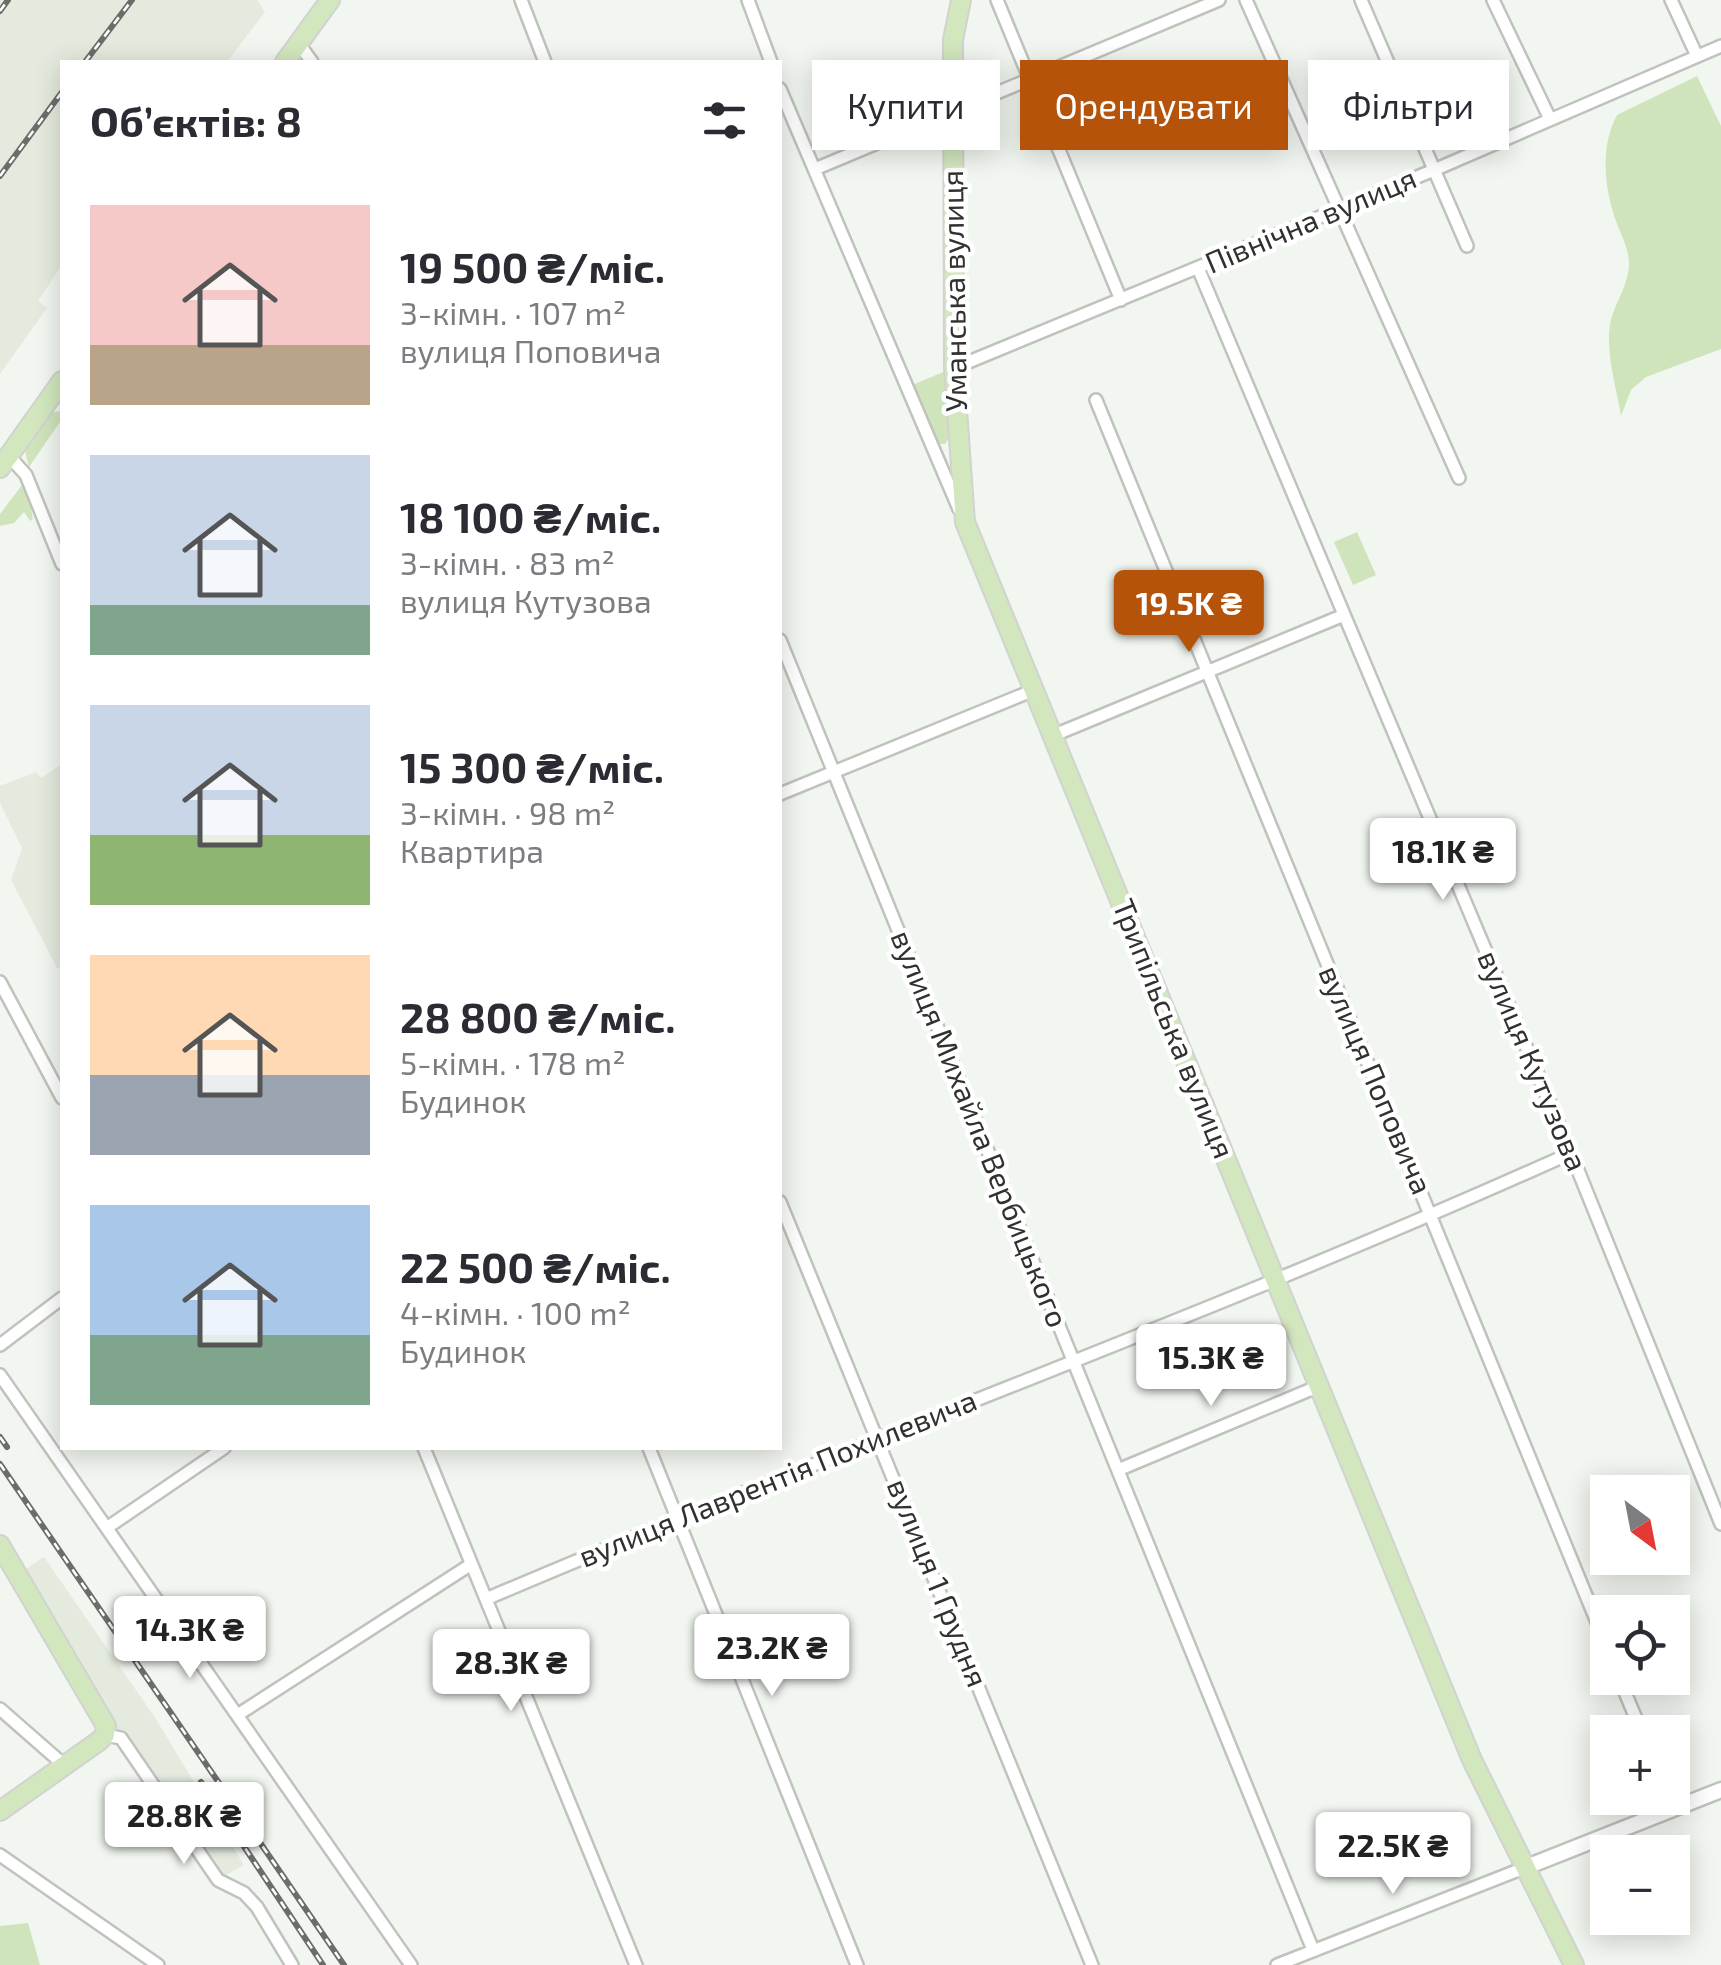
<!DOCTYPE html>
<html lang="uk">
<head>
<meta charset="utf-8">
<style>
  body { margin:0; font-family:"Exo 2",sans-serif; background:#f2f2f3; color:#2b2b33; height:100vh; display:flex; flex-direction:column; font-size:38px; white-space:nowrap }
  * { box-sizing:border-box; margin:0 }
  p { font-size:32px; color:#7c7c81 }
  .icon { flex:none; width:55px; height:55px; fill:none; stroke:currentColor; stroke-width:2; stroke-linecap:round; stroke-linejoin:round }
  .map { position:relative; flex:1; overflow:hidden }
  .sheet { position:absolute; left:60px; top:60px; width:722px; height:1390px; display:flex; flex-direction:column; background:#fff; border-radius:0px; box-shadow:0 5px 25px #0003 }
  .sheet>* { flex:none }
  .guide { position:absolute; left:812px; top:60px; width:758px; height:90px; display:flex; gap:20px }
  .needle { width:65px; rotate:148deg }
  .buttons { position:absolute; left:1590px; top:1475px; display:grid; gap:20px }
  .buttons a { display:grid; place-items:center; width:100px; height:100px; border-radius:0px; background:#fff; box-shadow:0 5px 25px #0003; font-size:50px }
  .price { position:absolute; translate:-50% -85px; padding:0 22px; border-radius:10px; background:#fff; color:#222; font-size:32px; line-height:65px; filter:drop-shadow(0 2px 5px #0008) }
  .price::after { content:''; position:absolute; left:50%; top:60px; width:30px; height:22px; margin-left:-15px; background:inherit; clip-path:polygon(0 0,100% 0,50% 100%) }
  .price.active { background:#b45309; color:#fff }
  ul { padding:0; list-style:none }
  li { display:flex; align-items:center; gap:30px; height:250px; padding:0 30px }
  li span { display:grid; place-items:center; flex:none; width:280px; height:200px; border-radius:0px; color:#555 }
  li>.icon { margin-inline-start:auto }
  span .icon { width:120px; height:120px; fill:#fffc; stroke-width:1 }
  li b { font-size:42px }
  h2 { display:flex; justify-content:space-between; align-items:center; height:120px; padding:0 30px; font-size:42px }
  .chip { padding:0 35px; border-radius:0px; background:#fff; box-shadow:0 5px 25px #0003; font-size:35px; line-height:90px }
  .chip.active { background:#b45309; color:#fff }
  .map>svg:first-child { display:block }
</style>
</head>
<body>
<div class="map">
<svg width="1721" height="1965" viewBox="0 0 1721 1965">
  <rect width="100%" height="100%" fill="#f2f6f0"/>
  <path fill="#e4ebde" d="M0,0H257L265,12L227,62H62V265L38,301L47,308L0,374Z
    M62,764V967L57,968L11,880L22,848L0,803V786L36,772L41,778Z
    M44,1557L156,1719L244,1865L219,1879L101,1713L18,1574Z"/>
  <path fill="#cfe4bb" d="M1697,76L1721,126V349L1646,377L1631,390L1621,416C1616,385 1603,346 1612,316C1618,298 1628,284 1629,265C1629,247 1621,236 1616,221C1604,188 1600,146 1617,115Z
    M948,370L951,435L945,444H940L910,386Z
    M62,411V419L29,467L24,447L47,413Z
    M22,485L28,493L33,519L30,521L24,512L14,523L0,526V514Z
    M1357,532L1376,575L1353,585L1334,542Z
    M28,1923L40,1965H0V1926Z"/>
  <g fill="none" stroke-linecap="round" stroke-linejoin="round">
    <defs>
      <path id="minor" d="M521,0L545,62
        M748,0L771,62
        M997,0L1121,300
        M1246,0L1459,478
        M1361,0L1467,246
        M1493,0L1550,119
        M1671,0L1697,56
        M299,44L312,62
        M780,89L959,509
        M815,169L1219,0
        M1198,268L1571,1153L1721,1524
        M954,368L1434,170L1721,46
        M1096,400L1608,1649
        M9,456L26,475L62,564
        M780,640L1313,1950
        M1052,736L1344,615
        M780,794L1034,690
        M0,982L62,1098
        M780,1202L1092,1965
        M0,1345L62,1298
        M0,1375L411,1965
        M424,1448L636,1965
        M649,1448L857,1965
        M1118,1470L1319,1386
        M108,1527L224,1448
        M486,1599C845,1446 1214,1314 1571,1153
        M1619,1678L1637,1721
        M0,1709L64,1765
        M239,1714L470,1565
        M105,1735L121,1738L218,1880L244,1893L257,1907L292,1965
        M0,1855L158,1965
        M1277,1965L1524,1868"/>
      <path id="tertiary" d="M1524,1868L1721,1790"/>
      <path id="primary" d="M961,0L953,40L954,368L965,522L1472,1760L1574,1965
        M285,62L330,0
        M0,468L62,381
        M0,1545L106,1726L105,1735L99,1741L0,1811"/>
    </defs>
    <use href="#minor" stroke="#c0c3bd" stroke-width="16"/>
    <use href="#tertiary" stroke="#c0c3bd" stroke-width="19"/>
    <use href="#primary" stroke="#d2d2d1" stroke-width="22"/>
    <use href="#minor" stroke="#fff" stroke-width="11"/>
    <use href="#tertiary" stroke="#fff" stroke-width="14"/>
    <use href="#primary" stroke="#d2e7be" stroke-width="18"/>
    <defs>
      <path id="rail" d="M0,11L8,0
        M85,62L132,0
        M0,176L62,92
        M0,1437L7,1447
        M0,1464L344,1965
        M201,1782L323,1965"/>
    </defs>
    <use href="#rail" stroke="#6b6d6a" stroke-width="6"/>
    <use href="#rail" stroke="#fff" stroke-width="2.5" stroke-dasharray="8" stroke-linecap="butt"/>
  </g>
  <g text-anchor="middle" stroke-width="9" stroke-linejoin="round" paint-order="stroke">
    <g font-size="30" fill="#313230" stroke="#fff">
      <text transform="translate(1311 221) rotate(-23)" y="10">Північна вулиця</text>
      <text transform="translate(955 291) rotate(-91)" y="10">Уманська вулиця</text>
      <text transform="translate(1173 1029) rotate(68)" y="10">Трипільська вулиця</text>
      <text transform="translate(1532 1061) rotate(67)" y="10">вулиця Кутузова</text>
      <text transform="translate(1375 1080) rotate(67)" y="10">вулиця Поповича</text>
      <text transform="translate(979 1129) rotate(68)" y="10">вулиця Михайла Вербицького</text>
      <text transform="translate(778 1479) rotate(-22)" y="10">вулиця Лаврентія Похилевича</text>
      <text transform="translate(937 1583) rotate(68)" y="10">вулиця 1 Грудня</text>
    </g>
  </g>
</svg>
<div class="buttons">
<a><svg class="needle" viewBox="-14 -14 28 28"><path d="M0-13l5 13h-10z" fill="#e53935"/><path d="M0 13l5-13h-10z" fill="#7c7c81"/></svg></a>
<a><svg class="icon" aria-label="locate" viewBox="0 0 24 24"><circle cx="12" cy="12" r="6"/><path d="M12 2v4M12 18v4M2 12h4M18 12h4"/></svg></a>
<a>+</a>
<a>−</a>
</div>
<b class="price active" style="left:1189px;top:655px">19.5K ₴</b>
<b class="price" style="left:1443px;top:903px">18.1K ₴</b>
<b class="price" style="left:1211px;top:1409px">15.3K ₴</b>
<b class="price" style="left:190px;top:1681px">14.3K ₴</b>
<b class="price" style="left:772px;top:1699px">23.2K ₴</b>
<b class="price" style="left:511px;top:1714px">28.3K ₴</b>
<b class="price" style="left:184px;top:1867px">28.8K ₴</b>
<b class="price" style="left:1393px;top:1897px">22.5K ₴</b>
<div class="guide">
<a class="chip">Купити</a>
<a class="chip active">Орендувати</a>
<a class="chip">Фільтри</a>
</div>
<section class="sheet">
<h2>Об’єктів: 8<svg class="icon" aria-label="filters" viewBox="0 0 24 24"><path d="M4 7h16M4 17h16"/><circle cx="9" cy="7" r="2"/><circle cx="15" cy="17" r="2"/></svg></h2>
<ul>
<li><span style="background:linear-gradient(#f6c9c9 70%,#b9a48a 0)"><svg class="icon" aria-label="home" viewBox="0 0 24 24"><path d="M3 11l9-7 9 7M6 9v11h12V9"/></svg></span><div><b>19 500 ₴/міс.</b><p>3-кімн. · 107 m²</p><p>вулиця Поповича</p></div></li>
<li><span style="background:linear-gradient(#c9d6e8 75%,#7fa58c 0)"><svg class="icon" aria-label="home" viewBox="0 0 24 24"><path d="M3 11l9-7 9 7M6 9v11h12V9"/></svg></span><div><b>18 100 ₴/міс.</b><p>3-кімн. · 83 m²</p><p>вулиця Кутузова</p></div></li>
<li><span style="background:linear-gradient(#c9d6e8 65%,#8fb573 0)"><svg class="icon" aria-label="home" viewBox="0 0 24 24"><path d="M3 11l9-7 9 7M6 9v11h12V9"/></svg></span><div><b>15 300 ₴/міс.</b><p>3-кімн. · 98 m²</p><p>Квартира</p></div></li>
<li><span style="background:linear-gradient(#ffd9b3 60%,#9aa5b1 0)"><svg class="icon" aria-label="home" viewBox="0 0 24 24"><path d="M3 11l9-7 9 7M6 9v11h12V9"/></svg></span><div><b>28 800 ₴/міс.</b><p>5-кімн. · 178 m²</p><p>Будинок</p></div></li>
<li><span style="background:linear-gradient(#a9c7e8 65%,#7fa58c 0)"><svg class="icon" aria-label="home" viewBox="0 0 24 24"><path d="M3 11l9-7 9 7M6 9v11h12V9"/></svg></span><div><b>22 500 ₴/міс.</b><p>4-кімн. · 100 m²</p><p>Будинок</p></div></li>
</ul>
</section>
</div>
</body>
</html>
